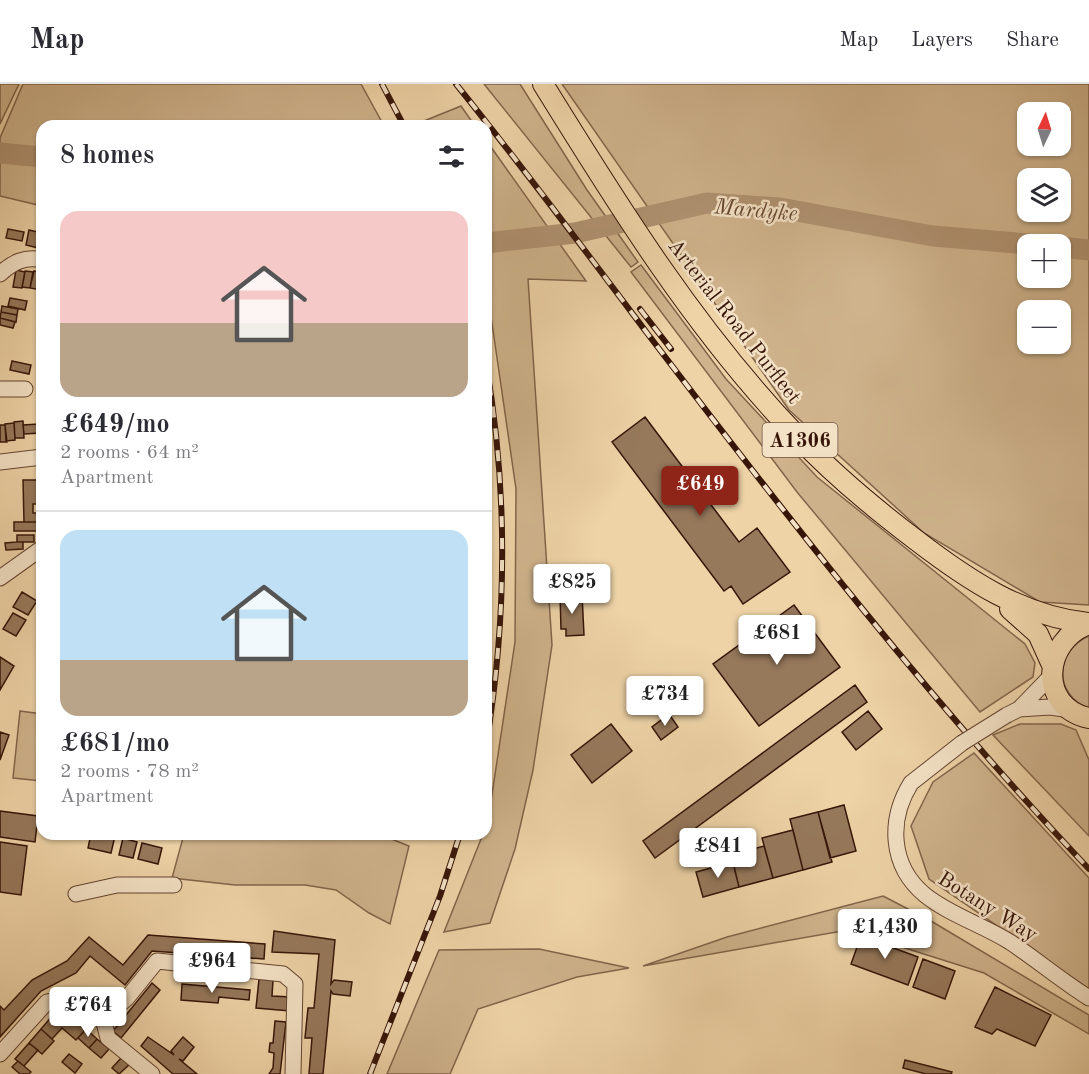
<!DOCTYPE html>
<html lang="en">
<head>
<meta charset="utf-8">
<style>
  body { margin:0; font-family:"Old Standard TT",serif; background:#f2f2f3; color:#2b2b33; height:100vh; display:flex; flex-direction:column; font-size:22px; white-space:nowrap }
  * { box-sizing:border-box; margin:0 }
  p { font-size:20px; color:#7c7c81 }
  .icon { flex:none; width:33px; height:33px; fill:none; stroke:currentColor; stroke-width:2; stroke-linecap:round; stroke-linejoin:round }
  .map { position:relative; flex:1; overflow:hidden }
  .panel { position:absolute; left:36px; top:36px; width:456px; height:720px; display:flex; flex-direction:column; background:#fff; border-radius:18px; box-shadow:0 2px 4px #0004 }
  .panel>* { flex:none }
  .needle { width:39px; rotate:4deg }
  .fabs { position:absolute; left:1017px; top:18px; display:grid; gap:12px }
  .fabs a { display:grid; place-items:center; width:54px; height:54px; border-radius:12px; background:#fff; box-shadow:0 2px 4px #0004; font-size:30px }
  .price { position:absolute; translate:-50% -51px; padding:0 14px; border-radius:6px; background:#fff; color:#222; font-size:20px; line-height:39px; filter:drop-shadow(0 2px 3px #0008) }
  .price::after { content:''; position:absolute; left:50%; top:36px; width:18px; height:14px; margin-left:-9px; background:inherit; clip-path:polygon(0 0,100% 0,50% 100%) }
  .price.current { background:#8f2418; color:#fff }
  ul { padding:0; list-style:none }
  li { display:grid; align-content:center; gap:12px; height:318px; padding:0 24px }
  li+li { border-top:2px solid #e1e1e2 }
  li span { display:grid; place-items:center; height:186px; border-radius:18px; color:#555 }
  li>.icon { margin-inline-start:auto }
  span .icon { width:108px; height:108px; fill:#fffc; stroke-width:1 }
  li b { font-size:26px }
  h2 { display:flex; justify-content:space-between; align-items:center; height:72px; padding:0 24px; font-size:26px }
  header { display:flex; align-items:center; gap:36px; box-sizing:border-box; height:84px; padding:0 30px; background:#fff; border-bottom:2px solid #e1e1e2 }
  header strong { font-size:28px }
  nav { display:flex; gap:33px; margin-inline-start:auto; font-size:21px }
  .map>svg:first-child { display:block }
</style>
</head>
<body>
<header>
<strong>Map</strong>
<nav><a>Map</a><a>Layers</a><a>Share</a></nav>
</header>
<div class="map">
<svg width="1089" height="990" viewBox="0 0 1089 990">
  <rect width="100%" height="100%" fill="#eed3a7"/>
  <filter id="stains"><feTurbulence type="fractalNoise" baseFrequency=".00333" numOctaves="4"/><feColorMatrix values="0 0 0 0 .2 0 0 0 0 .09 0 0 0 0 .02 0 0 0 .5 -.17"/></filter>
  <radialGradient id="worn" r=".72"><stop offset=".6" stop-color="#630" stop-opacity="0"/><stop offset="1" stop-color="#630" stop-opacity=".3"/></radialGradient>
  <path fill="#cfb38c" stroke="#83644a" stroke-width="1.5" fill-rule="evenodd" d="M0,0H19L0,40Z
    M23,0H361L384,42H42V122L0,112V54Z
    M484,0H520L587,106L638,178L631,183Z
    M562,0H1089V521L1040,518L924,449L789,326ZM1028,28H1060V62H1028ZM1028,94H1060V128H1028ZM1028,160H1060V194H1028ZM1028,226H1060V260H1028Z
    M461,22L475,42H426L424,37Z
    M486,56L586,197L528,195L552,561L533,686L515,765L490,839L444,848L483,750H486L515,558L516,405L486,198Z
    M641,181L726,295L817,393L1025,560L1035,579L1033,593L980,628L797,408L631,188Z
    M1089,552V625C1053,610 1055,567 1089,552Z
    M20,627L42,630V697L13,694Z
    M1020,640H1061L1076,646L1089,676V752L993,651Z
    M974,669L1089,794V905L929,795L911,742L933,698Z
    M184,750H379L409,762L390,840L369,829L336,806L305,801H235L172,794Z
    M883,812L931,837L1089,931V950L984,889L848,846L643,882L727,853Z
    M539,865L629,884L577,893L478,925L450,990H387L439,866Z"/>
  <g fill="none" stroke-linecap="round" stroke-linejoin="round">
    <path stroke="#b09271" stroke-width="21" d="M0,69L42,73
      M486,159L575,149L707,119L780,124L933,152L1028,160
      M1060,163L1089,166"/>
  </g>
  <path fill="#96785b" stroke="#371509" stroke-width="1.5" d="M8,145L24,148L22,157L6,154Z
    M29,146L42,149V165L26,161Z
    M16,186L25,188L22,204L13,203Z
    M25,187L33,188L30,204L22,203Z
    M34,187L42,189V206L30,204Z
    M10,214L27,217L25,226L8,222Z
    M2,222L18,225L17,231L1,228Z
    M1,228L17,231L16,238L0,234Z
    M0,234L15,238L13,244L0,241Z
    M12,277L31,281L29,290L10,286Z
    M645,333L739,458L757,444L790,488L743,520L731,502L724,507L612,358Z
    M23,337L24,354H15L14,338Z
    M14,339L15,356L6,357L5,340Z
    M39,340L40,349L24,350L23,341Z
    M0,341H5L7,358H0Z
    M23,396H40L41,420H33V429H41V438H24Z
    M14,438H37L38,447H14Z
    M17,451H34V458H17Z
    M17,458H23V465L6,466L5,459Z
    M22,508L37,517L28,531L13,523Z
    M582,510L584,551L566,552V545H561L560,511Z
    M794,521L840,583L759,642L713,580Z
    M13,529L26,536L16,552L3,545Z
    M0,573L14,582L0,606Z
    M855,601L867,618L655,774L643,757Z
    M868,627L882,645L856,666L842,648Z
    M669,630L678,643L661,656L652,643Z
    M611,640L632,667L592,699L571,671Z
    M0,648L9,651L0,676Z
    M844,721L856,767L830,774L818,728Z
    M0,727L38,732L35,758L0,753Z
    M818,728L832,778L803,786L790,735Z
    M793,746L803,786L773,794L762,754Z
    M91,750L115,752L111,769L88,764Z
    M123,754L137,758L133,774L119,771Z
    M0,758L27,762L21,811L0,808Z
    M142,759L162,764L158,780L138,775Z
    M764,762L773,794L739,803L731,771Z
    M733,778L739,803L703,813L696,788Z
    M274,847L335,856L331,900L334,896L352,898L350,912L333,910L331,907L323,990H309L312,954H305L308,924H314L319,870L272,868Z
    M148,851L265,860L264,875L152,867L125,901L90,872L76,889L41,907L0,953V922L4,926L32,896L67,877L89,853L123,881Z
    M861,852L918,873L908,901L851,880Z
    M923,875L955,887L945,915L913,903Z
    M259,895L273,896L272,912L291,913L290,927L256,924Z
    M152,899L160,906L121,954L113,947Z
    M182,900L250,906L249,916L219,913L218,919L181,916Z
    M995,903L1051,931L1035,962L997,945L992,950L975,943Z
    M60,923L86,945L76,956L62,944L52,955L41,945Z
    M275,937L286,938L280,990H269L273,984L274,969L269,968L270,959H273Z
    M41,945L54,957L42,970L29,959Z
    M86,945L97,955L89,964L78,954Z
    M148,953L174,971L171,967L183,953L194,963L183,977L179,975L197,990H173L141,962Z
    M97,955L109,965L101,974L89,964Z
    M29,959L38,966L24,982L15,975Z
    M69,970L82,980L75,989L62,978Z
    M122,973L130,980L119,990L112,984Z
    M905,976L952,988L951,990H926L903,984Z
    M18,977L31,988L29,990H20L12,983Z"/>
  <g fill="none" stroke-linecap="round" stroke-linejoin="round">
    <defs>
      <path id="minor" d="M0,190C13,178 25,172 42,176
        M0,305H25
        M0,378L42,373
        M0,494L42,464
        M1019,625L1050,623L1071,626
        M1007,631L1019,625L1052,591
        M962,659L911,699C888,736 890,782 925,811C950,831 983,841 1010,858C1037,876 1062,897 1089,914
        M76,810L117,801H174
        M103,935L108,954L152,990
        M0,970L47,918L71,913L103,935L127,914L157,877L283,890L295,900L293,990"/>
      <path id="major" d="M543,0C619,123 696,247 797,352C833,390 875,425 916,456C968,496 1023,533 1089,539
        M1010,525L1038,550L1052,581
        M1089,540C1043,556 1037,623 1089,634"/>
    </defs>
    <use href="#minor" stroke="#654430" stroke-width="17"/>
    <use href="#major" stroke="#371509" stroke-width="22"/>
    <use href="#minor" stroke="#f4e2c6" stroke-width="15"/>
    <use href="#major" stroke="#eed3a7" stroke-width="20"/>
    <defs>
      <path id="rail" d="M382,0L404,42
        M456,0C522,82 584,165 647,249C787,433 930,617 1089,785
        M640,225L671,265
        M486,279C508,406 507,535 486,662
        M370,990L440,812L460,750"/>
    </defs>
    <use href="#rail" stroke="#371509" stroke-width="6"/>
    <use href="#rail" stroke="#f4e2c6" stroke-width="4" stroke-dasharray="11" stroke-linecap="butt"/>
    <defs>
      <path id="minor-bridge" d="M962,659L1007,631"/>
    </defs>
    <use href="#minor-bridge" stroke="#654430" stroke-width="17" stroke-linecap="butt"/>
    <use href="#minor-bridge" stroke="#f4e2c6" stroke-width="15"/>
  </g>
  <g text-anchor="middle" stroke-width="5" stroke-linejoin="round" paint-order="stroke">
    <rect fill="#f4e2c6" stroke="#705242" stroke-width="1.5" x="762.5" y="339" width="75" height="34" rx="4.5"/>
    <g font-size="20" font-weight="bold" fill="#371509">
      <text x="800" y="363">A1306</text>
    </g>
    <g font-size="21" fill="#371509" stroke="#f4e2c6">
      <text transform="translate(735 237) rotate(52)" y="7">Arterial Road Purfleet</text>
      <text transform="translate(988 822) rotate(32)" y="7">Botany Way</text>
    </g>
    <g font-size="22" font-style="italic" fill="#674733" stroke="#f4e2c6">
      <text transform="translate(756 125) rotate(5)" y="8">Mardyke</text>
    </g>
  </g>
  <rect width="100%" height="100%" filter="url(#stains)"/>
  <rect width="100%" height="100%" fill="url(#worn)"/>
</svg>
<div class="fabs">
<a><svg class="needle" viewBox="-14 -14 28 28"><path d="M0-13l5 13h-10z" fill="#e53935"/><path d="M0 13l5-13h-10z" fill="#7c7c81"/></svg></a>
<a><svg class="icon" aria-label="layers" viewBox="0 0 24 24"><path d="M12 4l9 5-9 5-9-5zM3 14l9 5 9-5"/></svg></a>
<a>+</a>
<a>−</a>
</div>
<b class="price current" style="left:700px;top:433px">£649</b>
<b class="price" style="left:572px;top:531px">£825</b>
<b class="price" style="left:777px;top:582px">£681</b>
<b class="price" style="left:665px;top:643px">£734</b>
<b class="price" style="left:718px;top:795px">£841</b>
<b class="price" style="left:885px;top:876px">£1,430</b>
<b class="price" style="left:212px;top:910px">£964</b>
<b class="price" style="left:88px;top:954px">£764</b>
<section class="panel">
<h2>8 homes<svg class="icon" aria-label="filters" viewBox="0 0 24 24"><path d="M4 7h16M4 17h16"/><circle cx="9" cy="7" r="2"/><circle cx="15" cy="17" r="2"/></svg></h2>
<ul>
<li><span style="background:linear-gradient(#f6c9c9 60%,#b9a48a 0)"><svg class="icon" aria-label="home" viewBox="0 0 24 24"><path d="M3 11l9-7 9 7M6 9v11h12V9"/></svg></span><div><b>£649/mo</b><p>2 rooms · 64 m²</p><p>Apartment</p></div></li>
<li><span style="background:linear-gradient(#bfe0f5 70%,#b9a48a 0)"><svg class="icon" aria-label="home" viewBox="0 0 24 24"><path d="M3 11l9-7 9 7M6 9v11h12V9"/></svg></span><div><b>£681/mo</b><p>2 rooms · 78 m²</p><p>Apartment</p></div></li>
</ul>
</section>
</div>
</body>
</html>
